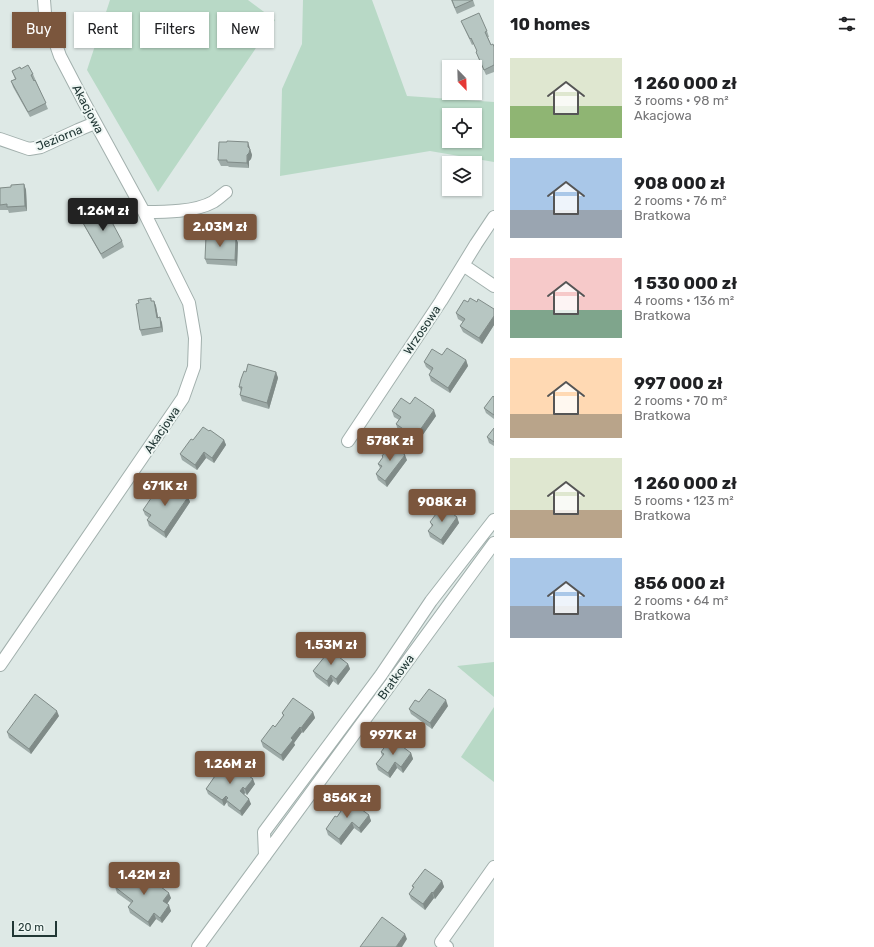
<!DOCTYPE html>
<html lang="en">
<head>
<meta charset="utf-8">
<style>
  body { margin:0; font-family:Rubik,sans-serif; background:#f6f6f6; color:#202124; height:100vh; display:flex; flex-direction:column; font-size:15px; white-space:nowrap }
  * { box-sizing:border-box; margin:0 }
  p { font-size:13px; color:#757577 }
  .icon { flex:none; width:22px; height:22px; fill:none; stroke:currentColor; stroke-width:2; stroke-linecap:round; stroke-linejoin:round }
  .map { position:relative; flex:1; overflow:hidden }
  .details { display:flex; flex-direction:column; background:#fff; width:380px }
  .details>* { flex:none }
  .top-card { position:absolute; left:12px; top:12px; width:380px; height:36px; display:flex; gap:8px }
  .needle { width:26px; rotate:157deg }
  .fabs { position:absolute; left:442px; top:60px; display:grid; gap:8px }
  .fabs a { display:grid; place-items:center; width:40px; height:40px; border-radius:0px; background:#fff; box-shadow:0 1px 3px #0004; font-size:20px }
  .scale { position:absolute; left:12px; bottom:10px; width:45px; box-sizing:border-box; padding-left:4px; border:2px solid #213735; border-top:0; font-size:11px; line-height:14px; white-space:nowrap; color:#213735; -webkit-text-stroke:3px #eef6f3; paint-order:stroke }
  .price { position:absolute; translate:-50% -34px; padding:0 9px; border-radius:4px; background:#7b563d; color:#fff; font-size:13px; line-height:26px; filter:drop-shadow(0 1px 2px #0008) }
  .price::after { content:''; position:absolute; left:50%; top:24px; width:12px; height:9px; margin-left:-6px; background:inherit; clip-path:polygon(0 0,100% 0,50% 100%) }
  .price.current { background:#222; color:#fff }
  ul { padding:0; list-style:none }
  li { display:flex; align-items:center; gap:12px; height:100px; padding:0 16px }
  li span { display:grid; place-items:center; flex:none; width:112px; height:80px; border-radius:0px; color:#555 }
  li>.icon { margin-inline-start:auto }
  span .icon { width:48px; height:48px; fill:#fffc; stroke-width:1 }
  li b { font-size:17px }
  h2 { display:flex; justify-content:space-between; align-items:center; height:48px; padding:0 16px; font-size:17px }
  .chip { padding:0 14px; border-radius:0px; background:#fff; box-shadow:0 1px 3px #0004; font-size:14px; line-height:36px }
  .chip.current { background:#7b563d; color:#fff }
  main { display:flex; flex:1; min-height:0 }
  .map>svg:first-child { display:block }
</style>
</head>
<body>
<main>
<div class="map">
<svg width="494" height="947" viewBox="0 0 494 947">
  <rect width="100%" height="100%" fill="#dee9e6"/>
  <path fill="#b8d9c6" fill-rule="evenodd" d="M110,0H248L275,20L158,192L87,70Z
    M303,0H372L407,96L494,102V162L430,151L280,176L282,89L302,44ZM449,115H475V141H449Z
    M494,662V697L457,666Z
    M494,707V782L461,757Z"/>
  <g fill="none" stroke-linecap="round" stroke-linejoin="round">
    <defs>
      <path id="minor" d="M0,139L29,149L41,147L78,130L95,123
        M144,212C165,212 195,212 213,202C218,199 222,195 226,192
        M463,265L494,286
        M348,441L441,301L476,244L494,217
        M0,665L183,398L194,367L195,338L189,303L144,212L84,102L60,56L45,13L44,0
        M265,856L264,832L381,675L431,601L494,520
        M198,947L494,543
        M447,947L441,942L494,867"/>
    </defs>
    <use href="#minor" stroke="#a2b0ad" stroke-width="14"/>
    <use href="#minor" stroke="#fff" stroke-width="12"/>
  </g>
  <path fill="#9daaa7" d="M451,0H473L475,6L457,14Z
    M461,21L487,31L489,37H488L491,45L494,47V72L486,75L476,52L477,51L474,44L472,45Z
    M21,69L33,74L48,109L30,117L13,87L11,81L15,79L12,71Z
    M250,148V150L252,155L251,159L249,161V168L229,167L228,166H221L218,160Z
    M24,184L26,190L27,211L9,213L8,210H0V188L11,187Z
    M83,223L122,241L124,247L103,259L86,229Z
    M236,238L238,243L237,266L207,264L205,259Z
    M152,301H154L156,306L158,317H160L162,323L163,332L142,336L140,330Z
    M468,302H477L494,309V325L482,344L463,332L460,326L463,322L458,319L456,313Z
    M442,355L466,360L468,366L450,393L431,381L429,375L431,371L426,367L424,362Z
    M246,372H276L278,378L269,409L242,401L240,395L241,391L239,387Z
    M494,397V419L486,413L484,408Z
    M410,404L436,416L417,443L398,430L396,424L399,420L394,417L392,411Z
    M494,428V446L489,443L487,437Z
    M209,431L224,440L226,445L214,463L206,458L197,470L182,460L180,454L193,440Z
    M382,456L407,460L387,487L378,480L376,474L380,468L378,464L383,458Z
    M188,497L190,502L166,538L149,526L147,520L149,518L145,515L143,510Z
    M457,517L459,523L443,545L430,537L428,531L432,527L430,522Z
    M348,664L350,669L338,685L333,681L329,687L316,677L313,671Z
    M419,702L448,706L432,729L411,714L409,709Z
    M313,712L315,718L303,733L302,732L294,743L295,745L283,761L263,747L261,741L275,727L283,716L282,713Z
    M59,716L31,754L9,738L7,732Z
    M381,752L411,753L413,759L403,773L397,768L390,778L378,770L376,764L382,756Z
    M213,775L255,784L247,795L245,793L244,794L251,804L242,816L228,806L227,802L224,806L208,794L206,789L214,778Z
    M340,806L369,815L371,821L361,833L354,828L341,845L328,835L326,829L337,817L341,811Z
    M442,881L444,887L435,899L434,898L425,910L411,899L409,894L413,888L412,886Z
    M145,885L171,898L167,904L171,911L162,923L156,919L150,927L130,913L128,907L131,903L117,893L115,887Z"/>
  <path fill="#808b88" d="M248,142L252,155L251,159L249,161V168L247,163Z
    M24,184L26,190L27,211L25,206Z
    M236,238L238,243L237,266L235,260Z
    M154,301L156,306L159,323L157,318Z
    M494,316V325L482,344L479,338Z
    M160,317L162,323L163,332L161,327Z
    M466,360L468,366L450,393L448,388Z
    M276,372L278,378L269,409L267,403Z
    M434,410L436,416L417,443L415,437Z
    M224,440L226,445L214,463L212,458Z
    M204,452L206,458L197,470L195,465Z
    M405,455L407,460L387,487L385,481Z
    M188,497L190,502L166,538L164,532Z
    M457,517L459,523L443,545L441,540Z
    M348,664L350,669L338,685L336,679Z
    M331,675L333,681L329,687L327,681Z
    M446,700L448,706L432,729L430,723Z
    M57,711L59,716L31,754L29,749Z
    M313,712L315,718L303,733L301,728Z
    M300,727L302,732L294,743L295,745L283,761L281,755L291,738Z
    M411,753L413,759L403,773L401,767Z
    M395,762L397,768L390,778L388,773Z
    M253,779L255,784L247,795L245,789Z
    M243,787L245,793L242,797L240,791Z
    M226,796L227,801L226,800L227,802L224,806L222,800Z
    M249,799L251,804L242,816L240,811Z
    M369,815L371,821L361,833L359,828Z
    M352,822L354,828L341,845L339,839Z
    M442,881L444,887L435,899L433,893Z
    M432,892L434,898L425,910L423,904Z
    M169,893L171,898L165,907L163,901Z
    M169,905L171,911L162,923L160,918Z
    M154,913L156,919L150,927L148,922Z
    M405,934L407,939L402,947H396Z"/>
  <path fill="#b7c6c2" stroke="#808b88" d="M452,0H473L455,8Z
    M479,13L487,31L485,32L491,45L493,44L494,47V65L484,70L476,52L477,51L471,38L470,39L461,21Z
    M28,65L33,74L31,75L34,81L35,80L46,103L28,112L11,81L16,79L12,71L20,67L21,69Z
    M227,141L248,142V147L250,149L249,153L247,155V163L227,162V160H218L219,142H227Z
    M24,184L25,206L7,207V204L0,205V188L11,187V185Z
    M106,211L122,241L101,254L83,223Z
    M206,236L236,238L235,260L205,259Z
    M151,298V301H154L157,318L160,317L161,327L140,330L136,304L139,303L138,300Z
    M470,298L477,302L478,299L494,309V316L479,338L460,326L465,319L456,313L464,300L468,302Z
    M447,348L466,360L448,388L429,375L433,368L424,362L432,349L442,355Z
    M248,364L276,372L267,403L240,395L242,387H239L241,379L244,371L246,372Z
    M493,396L494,397V415L484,408Z
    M415,397L434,410L415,437L396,424L401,417L392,411L401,398L410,404Z
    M203,427L209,431L210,430L224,440L212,458L204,452L195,465L180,454L191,439L193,440Z
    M494,428V442L487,437Z
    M391,444L405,455L385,481L376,474L382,466L378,464L383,457L382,456Z
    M160,485L168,491L172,485L188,497L164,532L147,520L151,515L143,510Z
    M442,506L457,517L441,540L428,531L433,525L430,522Z
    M330,650L348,664L336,679L331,675L327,681L313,671Z
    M429,689L446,700L430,723L409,709L415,700L419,702Z
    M35,694L57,711L29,749L7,732Z
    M293,698L313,712L301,728L300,727L291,738L293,740L281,755L261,741L273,725L275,727L284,715L282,713Z
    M391,738L411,753L401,767L395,762L388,773L376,764L384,754L381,752Z
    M224,761L237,771L239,768L253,779L245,789L243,787L240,791L249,799L240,811L226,800L228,798L226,796L222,800L206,789L215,776L213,775Z
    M346,798L369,815L359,828L352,822L339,839L326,829L335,816L337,817L343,808L340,806Z
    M425,869L442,881L433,893L432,892L423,904L409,894L414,887L412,886Z
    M127,871L145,885L149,878L169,893L163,901L169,905L160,918L154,913L148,922L128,907L133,901L115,887Z
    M382,917L405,934L396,947H360Z"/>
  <g text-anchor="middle" stroke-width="4" stroke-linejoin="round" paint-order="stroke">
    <g font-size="12" fill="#213735" stroke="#eef6f3">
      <text transform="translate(88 109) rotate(62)" y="4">Akacjowa</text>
      <text transform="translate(59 138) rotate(-22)" y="4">Jeziorna</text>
      <text transform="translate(422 330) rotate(-56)" y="4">Wrzosowa</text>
      <text transform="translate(162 430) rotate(-56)" y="4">Akacjowa</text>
      <text transform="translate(396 677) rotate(-54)" y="4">Bratkowa</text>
    </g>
  </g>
</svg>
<div class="fabs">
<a><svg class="needle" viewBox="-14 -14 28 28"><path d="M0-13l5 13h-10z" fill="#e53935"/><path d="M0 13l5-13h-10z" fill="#757577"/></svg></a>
<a><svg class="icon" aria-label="locate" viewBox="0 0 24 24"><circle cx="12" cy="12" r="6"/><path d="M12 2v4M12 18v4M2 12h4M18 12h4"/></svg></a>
<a><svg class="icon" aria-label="layers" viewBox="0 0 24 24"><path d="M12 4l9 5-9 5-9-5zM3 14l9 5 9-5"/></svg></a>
</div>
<div class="scale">20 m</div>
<b class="price current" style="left:103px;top:232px">1.26M zł</b>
<b class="price" style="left:220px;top:248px">2.03M zł</b>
<b class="price" style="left:390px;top:462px">578K zł</b>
<b class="price" style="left:165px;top:507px">671K zł</b>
<b class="price" style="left:442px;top:523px">908K zł</b>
<b class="price" style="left:331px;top:666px">1.53M zł</b>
<b class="price" style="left:393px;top:756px">997K zł</b>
<b class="price" style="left:230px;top:785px">1.26M zł</b>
<b class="price" style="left:347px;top:819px">856K zł</b>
<b class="price" style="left:144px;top:896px">1.42M zł</b>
<div class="top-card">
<a class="chip current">Buy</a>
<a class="chip">Rent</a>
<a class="chip">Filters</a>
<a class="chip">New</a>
</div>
</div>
<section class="details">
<h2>10 homes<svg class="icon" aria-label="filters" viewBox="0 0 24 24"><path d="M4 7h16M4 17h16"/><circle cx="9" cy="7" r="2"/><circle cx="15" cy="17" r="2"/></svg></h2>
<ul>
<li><span style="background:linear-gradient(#dfe7d0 60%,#8fb573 0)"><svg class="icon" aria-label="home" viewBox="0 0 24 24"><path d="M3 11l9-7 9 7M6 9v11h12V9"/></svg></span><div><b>1 260 000 zł</b><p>3 rooms · 98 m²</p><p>Akacjowa</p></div></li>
<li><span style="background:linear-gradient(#a9c7e8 65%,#9aa5b1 0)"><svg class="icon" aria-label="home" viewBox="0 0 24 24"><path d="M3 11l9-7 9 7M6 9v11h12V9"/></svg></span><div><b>908 000 zł</b><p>2 rooms · 76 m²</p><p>Bratkowa</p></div></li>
<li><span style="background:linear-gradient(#f6c9c9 65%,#7fa58c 0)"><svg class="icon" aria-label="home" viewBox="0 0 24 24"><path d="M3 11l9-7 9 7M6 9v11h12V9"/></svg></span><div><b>1 530 000 zł</b><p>4 rooms · 136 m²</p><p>Bratkowa</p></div></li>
<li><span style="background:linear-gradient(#ffd9b3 70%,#b9a48a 0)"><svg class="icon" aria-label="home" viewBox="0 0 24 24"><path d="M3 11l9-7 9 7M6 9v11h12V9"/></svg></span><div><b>997 000 zł</b><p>2 rooms · 70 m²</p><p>Bratkowa</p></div></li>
<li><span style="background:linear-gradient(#dfe7d0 65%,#b9a48a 0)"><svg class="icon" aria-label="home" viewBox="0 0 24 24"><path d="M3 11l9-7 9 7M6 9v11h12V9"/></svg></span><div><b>1 260 000 zł</b><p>5 rooms · 123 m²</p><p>Bratkowa</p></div></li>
<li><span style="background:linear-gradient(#a9c7e8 60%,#9aa5b1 0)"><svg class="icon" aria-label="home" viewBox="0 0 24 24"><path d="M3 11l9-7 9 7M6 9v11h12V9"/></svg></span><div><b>856 000 zł</b><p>2 rooms · 64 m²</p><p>Bratkowa</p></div></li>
</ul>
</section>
</main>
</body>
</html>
